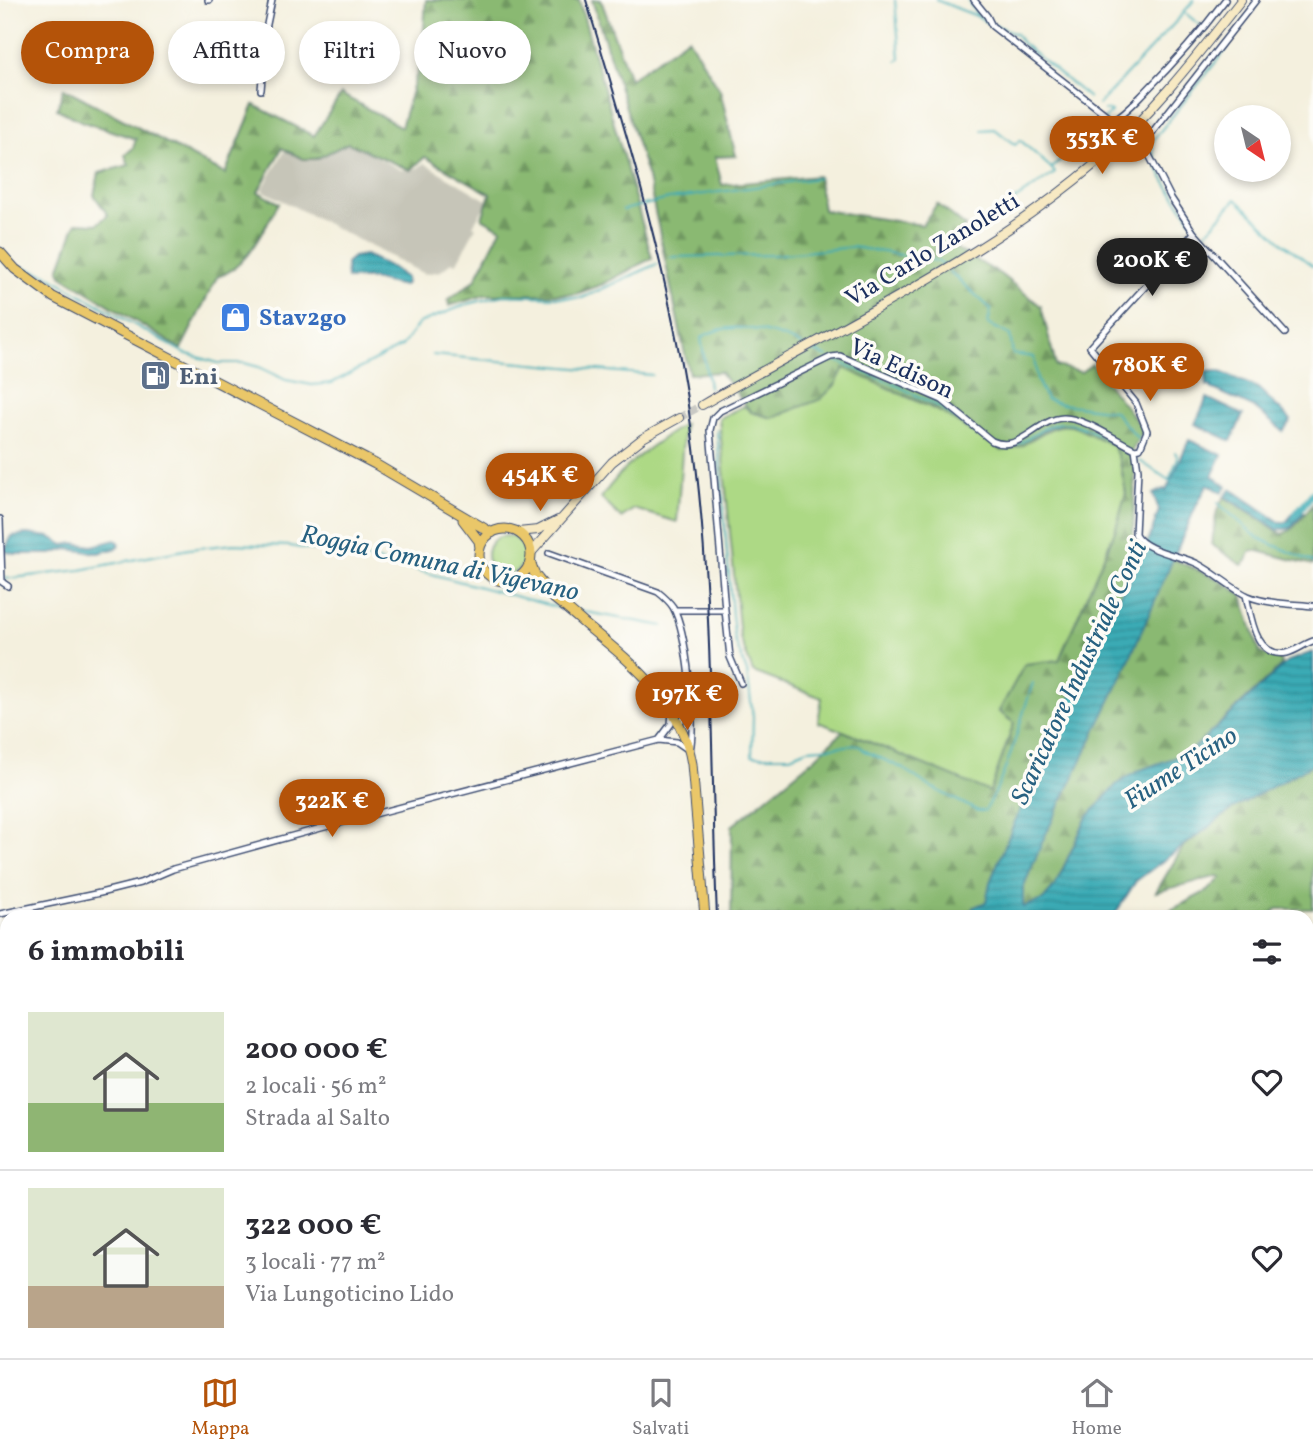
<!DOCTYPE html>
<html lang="it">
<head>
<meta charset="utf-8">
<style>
  body { margin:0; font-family:Vollkorn,serif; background:#f2f2f3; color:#2b2b33; height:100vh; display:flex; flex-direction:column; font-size:26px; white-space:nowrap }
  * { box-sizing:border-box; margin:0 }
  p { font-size:23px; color:#7c7c81 }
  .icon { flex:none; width:38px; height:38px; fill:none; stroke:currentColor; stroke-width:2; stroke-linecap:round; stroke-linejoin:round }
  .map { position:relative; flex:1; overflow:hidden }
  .details { position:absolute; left:0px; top:910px; width:1314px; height:448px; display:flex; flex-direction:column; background:#fff; border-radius:21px 21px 0 0; box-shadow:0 4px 10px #0003 }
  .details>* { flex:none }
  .banner { position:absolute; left:21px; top:21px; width:700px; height:63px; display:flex; gap:14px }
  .needle { width:46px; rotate:145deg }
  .buttons { position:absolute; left:1214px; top:105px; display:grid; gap:14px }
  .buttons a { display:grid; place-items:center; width:77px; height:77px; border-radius:50%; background:#fff; box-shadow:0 4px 10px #0003; font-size:35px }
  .price { position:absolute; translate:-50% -60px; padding:0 16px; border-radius:24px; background:#b45309; color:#fff; font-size:23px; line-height:46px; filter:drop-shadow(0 2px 4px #0008) }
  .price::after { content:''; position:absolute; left:50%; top:42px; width:21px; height:16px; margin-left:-10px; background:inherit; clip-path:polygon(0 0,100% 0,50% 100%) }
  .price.on { background:#222; color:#fff }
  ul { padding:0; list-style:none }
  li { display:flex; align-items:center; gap:21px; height:175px; padding:0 28px }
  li+li { border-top:2px solid #e1e1e2 }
  li span { display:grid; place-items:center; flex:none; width:196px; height:140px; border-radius:0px; color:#555 }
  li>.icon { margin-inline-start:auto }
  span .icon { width:84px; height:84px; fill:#fffc; stroke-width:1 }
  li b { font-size:30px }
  h2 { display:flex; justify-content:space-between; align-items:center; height:84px; padding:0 28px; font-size:30px }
  .pill { padding:0 24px; border-radius:32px; background:#fff; box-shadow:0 4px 10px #0003; font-size:24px; line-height:63px }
  .pill.on { background:#b45309; color:#fff }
  .tab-bar { display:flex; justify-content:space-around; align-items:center; height:98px; border-top:2px solid #e1e1e2; background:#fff; font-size:19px; color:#7c7c81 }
  .tab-bar a { display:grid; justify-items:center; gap:4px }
  .tab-bar .on { color:#b45309 }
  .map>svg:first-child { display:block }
</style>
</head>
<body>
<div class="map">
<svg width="1313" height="1358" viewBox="0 0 1313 1358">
  <defs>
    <pattern id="forest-firs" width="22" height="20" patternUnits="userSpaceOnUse" patternTransform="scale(1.75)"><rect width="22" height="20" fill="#8ab972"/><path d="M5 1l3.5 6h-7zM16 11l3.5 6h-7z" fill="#709761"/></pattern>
    <pattern id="water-rules" width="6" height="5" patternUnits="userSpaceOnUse" patternTransform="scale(1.75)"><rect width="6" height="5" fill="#3aabb5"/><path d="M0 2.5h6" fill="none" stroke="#308c96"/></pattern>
  </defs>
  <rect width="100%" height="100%" fill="#fdfcf7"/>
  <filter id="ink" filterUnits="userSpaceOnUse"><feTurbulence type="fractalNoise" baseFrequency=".0143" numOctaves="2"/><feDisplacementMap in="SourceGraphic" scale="14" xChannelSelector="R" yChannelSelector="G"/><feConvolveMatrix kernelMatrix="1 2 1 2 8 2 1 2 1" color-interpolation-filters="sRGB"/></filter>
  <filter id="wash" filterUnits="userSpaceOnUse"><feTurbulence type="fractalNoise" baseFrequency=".00686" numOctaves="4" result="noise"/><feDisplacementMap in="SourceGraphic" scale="28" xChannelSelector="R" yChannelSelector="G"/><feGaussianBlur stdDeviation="1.57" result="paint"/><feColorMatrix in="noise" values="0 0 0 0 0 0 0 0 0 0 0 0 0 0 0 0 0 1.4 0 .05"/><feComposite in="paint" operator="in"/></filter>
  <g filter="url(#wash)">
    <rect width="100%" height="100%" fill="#f4f0de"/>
    <path fill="#c6c5b8" d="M348,142L401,170L418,168L424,163L488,201L473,225L476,227L456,264L452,262L441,271L424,274L262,190L285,150L302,159H316Z"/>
    <path fill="#add985" stroke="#648472" stroke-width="2" d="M843,367L953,418L1021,446C1068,416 1065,422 1113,445L1120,462L1126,493L1115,531L1059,660L999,712L1014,723L990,793L843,731L818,722L822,698L753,672L740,638L719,418L744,406L751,412L772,418L820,399L836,384Z
      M684,424L677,522L634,509L621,518L601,498C625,463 649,447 684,424Z
      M487 555a19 19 0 1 1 38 0a19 19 0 1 1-38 0Z"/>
    <path fill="url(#forest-firs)" stroke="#527468" stroke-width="2" d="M426,0H579L652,258L603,284L576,294L485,295L449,306L448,300L475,280L501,229L482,218L490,194L425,157L410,170L348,143L316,159H303L282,148L258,192L279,203C263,229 248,268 217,277L181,349L62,276L59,270L76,223L97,224L108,215L94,195L99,173L129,165L125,155L133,148L136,139L81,121L57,109L64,88L225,174L254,105L314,136L341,94L401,127L422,56Z
      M592,0H601L630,79L688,38L720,90L736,156L715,157L722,185L818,176L823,210L922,225L937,204L965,226L952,246L1000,274L1041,306L1056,366L1081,372L1092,364L1144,430L1131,452L1135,469L1133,541L1218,579L1242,595L1260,653L1279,658L1282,665L1190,752L1138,771L1086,819L1055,886L1044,900L1023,907H975L967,917H731L732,826L815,758L843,731L990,792L1014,723L999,711L1025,664L1059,660L1115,531L1126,493L1120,462L1113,445L1073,426L1061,424L1048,428L1021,446L1002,451L934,408L844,368L836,384L821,399L772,418L751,412L720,372L689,374L648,178Z
      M1224,497L1282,534L1291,530L1313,504V565L1254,550L1250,552L1247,561L1242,565L1211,544C1217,526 1212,514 1224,497Z
      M1313,764V909H1277L1267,917H1158L1209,890L1221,878L1218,876L1156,892L1183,847L1234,808Z
      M1307,972L1313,973V1157L1307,1158Z
      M7,1142V1294H0V1145Z
      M600,1351H716L715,1358H591Z
      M735,1351H1012V1358H734Z"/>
    <path fill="url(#water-rules)" stroke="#2a6d8a" stroke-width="2" d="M365,255L393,268L406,278V283L403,286L372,279H347L346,263L353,257Z
      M1218,371L1258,388L1291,420L1283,431L1253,407L1211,388L1212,386H1207L1206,372Z
      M1207,398L1243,415L1231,441L1195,424Z
      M1189,440L1222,455L1212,476L1227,486L1222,493L1208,484L1197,504L1122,676L1044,838L1023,888V907L1043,900L1055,886L1086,819L1116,785L1138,771L1190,752L1288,661L1313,652V764L1234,808L1136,881L1113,917H967L974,907L986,902L990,882L1030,785L1109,616L1150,537L1159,510L1153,494L1164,489L1166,491Z
      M1231,489L1281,523L1286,522L1298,508L1304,512L1290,528L1279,530L1225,496Z
      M27,534L50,537L64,545L74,543L92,546L115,540L119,542L118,548L98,553L67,549L51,554H15L4,551L12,536Z
      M213,1351H596L585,1358H209Z"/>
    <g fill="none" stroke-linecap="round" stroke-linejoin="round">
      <path stroke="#3aabb5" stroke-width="2" d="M895,0L900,58L897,61
        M936,0L979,17L989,24
        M967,0L978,16
        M1194,0L1184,12L1201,26
        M995,25L1016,34L1022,43L1089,98
        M1224,45L1227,48L1154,139C1145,163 1189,216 1203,236L1236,199L1283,243L1313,266
        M1098,105L1184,13
        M982,130L995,129L1015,145L1020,140L1050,167
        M623,210L669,199L818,178
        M983,221L1055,173L1051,168L1078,148L1111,112L1104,110
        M670,257L773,255L853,247L938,261L945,267
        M19,266L45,274L184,353L218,363H244L259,367L286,380L312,385L332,383L402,346L419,323L468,304L504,295L582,298L657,264
        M949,271L991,309L988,324L1010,335L1013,354L1034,357L1037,380L1046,399L1062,404L1114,411L1139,440
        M810,349L827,357
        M433,355L652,375
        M832,359L898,386L938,406L987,441
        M709,387L701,338C729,318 773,332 802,345
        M717,430L732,615L735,641L747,672L753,717L752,756H790L808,749L858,745L865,751L902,768L929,786L978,811H985C1009,771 1018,726 1033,683
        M992,444C1016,459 1038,423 1062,423C1082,422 1118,445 1135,457
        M1140,461L1173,483
        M1169,480L1178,458L1175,452
        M1218,503L1258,538L1313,562
        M4,579L80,570L189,549L233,544L290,546L394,564L559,608
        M575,610L663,626
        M1238,1351L1240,1358"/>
      <path stroke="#3aabb5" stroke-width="7" d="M1296,514L1313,493"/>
    </g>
  </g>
  <g filter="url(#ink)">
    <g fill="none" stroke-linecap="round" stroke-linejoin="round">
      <path stroke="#c9c9c4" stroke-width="8" stroke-dasharray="8 4" stroke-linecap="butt" d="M679,418L702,405"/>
      <defs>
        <path id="minor" d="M208,0H209
          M974,0L987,16L992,26L1113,120C1126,113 1136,101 1146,91C1175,62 1201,32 1225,0
          M1256,0L1154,130L1148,140V153L1171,198L1194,233L1285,333
          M261,90L266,29L272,0
          M1135,449L1138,470L1135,534C1145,552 1181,555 1198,564C1215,573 1231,588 1248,596C1267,604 1293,604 1313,606
          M1135,449L1140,448L1147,431L1136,403L1090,347L1194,233
          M0,519L2,582L8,586
          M1246,595C1251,617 1255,659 1287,653C1296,651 1304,644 1313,641
          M675,610H725L710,430L713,418L720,411L831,357L840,356L942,400L992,441C1020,454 1037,419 1063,418C1083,417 1116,440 1135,449
          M725,610L730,657L741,683
          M676,719L680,721L692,713
          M659,740L671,724L672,711L682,712L690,703
          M0,914L100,893L140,883L173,869L321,828L659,740L677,742L690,751C696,722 687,632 673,607C669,601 663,596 658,592L549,553
          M0,1035H7"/>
        <path id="secondary" d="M702,405C835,328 979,263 1096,163C1151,115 1196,57 1241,0
          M518,532L538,530L558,520
          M531,553L612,462L643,438L679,418"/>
        <path id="primary" d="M0,252L15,269L53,297L375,464L492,533
          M463,520L479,541L480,548
          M479 555a26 26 0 1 1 52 0a26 26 0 1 1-52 0Z
          M530,561L535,575L547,590
          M517,578C544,587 565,607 587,626C632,663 682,702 692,764L705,917
          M726,1358V1351"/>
      </defs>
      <use href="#minor" stroke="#3c4c71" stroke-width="8"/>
      <use href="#secondary" stroke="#3c4c71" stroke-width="10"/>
      <use href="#primary" stroke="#3c4c71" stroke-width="11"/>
      <use href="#minor" stroke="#fff" stroke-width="5"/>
      <use href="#secondary" stroke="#f7e9c3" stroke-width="8"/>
      <use href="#primary" stroke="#eac769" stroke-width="9"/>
      <path stroke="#1b2f5e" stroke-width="2" d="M586,0C629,141 671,280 691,426C714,588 710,753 717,917
        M733,1358V1351"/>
    </g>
  </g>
  <defs>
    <symbol id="shop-square" viewBox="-11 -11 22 22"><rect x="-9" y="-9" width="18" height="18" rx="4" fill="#3f7fe0" stroke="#fdfcf7"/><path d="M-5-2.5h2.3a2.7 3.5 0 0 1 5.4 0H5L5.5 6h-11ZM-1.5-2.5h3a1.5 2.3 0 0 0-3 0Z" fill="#fff"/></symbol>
    <symbol id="fuel-square" viewBox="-11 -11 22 22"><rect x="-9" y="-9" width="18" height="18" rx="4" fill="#5c6f8a" stroke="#fdfcf7"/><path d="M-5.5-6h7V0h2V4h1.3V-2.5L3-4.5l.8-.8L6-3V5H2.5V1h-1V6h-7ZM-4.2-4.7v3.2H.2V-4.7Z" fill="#fff"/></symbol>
  </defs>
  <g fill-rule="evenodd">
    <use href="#shop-square" x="218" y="300" width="35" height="35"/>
    <use href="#fuel-square" x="138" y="358" width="35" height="35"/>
  </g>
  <g text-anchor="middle" stroke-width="7" stroke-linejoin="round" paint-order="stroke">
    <g font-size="24" fill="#1b2f5e" stroke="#fdfcf7">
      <text transform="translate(932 249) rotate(-31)" y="8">Via Carlo Zanoletti</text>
      <text transform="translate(902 368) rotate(25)" y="8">Via Edison</text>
    </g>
    <g font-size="24" font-weight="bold" fill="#366cbe" stroke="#fdfcf7" text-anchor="start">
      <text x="259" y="325">Stav2go</text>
    </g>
    <g font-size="24" font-weight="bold" fill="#4e5e75" stroke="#fdfcf7" text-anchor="start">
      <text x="179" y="384">Eni</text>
    </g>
    <g font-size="26" font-style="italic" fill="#276181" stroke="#fdfcf7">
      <text transform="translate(440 562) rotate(12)" y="9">Roggia Comuna di Vigevano</text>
      <text transform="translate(1078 672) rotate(-65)" y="9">Scaricatore Industriale Conti</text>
      <text transform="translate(1180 767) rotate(-33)" y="9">Fiume Ticino</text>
    </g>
  </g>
</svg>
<div class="buttons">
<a><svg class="needle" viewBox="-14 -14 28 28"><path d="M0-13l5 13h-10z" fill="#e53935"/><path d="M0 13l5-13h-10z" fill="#7c7c81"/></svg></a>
</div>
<b class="price" style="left:1102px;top:176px">353K €</b>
<b class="price on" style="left:1152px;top:298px">200K €</b>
<b class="price" style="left:1150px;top:403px">780K €</b>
<b class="price" style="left:540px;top:513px">454K €</b>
<b class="price" style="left:687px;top:732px">197K €</b>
<b class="price" style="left:332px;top:839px">322K €</b>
<div class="banner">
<a class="pill on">Compra</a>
<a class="pill">Affitta</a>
<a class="pill">Filtri</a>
<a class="pill">Nuovo</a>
</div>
<section class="details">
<h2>6 immobili<svg class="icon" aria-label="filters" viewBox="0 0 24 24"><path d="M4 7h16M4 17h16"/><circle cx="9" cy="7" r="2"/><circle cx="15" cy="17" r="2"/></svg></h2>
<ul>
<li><span style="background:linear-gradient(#dfe7d0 65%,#8fb573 0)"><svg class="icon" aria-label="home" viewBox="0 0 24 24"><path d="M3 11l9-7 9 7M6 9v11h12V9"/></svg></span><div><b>200 000 €</b><p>2 locali · 56 m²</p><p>Strada al Salto</p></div><svg class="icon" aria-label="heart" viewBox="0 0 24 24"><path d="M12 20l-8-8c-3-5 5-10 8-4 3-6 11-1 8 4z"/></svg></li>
<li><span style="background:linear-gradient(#dfe7d0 70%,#b9a48a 0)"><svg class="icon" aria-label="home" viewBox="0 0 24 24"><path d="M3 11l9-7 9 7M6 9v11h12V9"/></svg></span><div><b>322 000 €</b><p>3 locali · 77 m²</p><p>Via Lungoticino Lido</p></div><svg class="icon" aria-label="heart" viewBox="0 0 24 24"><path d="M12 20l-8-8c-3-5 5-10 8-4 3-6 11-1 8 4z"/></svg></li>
</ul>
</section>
</div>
<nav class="tab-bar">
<a class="on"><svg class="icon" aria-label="map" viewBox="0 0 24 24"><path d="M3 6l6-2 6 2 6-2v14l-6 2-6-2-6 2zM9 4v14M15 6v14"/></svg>Mappa</a>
<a><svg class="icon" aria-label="saved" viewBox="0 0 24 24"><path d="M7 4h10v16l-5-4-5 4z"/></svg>Salvati</a>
<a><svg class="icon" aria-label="home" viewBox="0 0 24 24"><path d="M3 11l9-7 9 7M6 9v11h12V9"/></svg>Home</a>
</nav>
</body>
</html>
